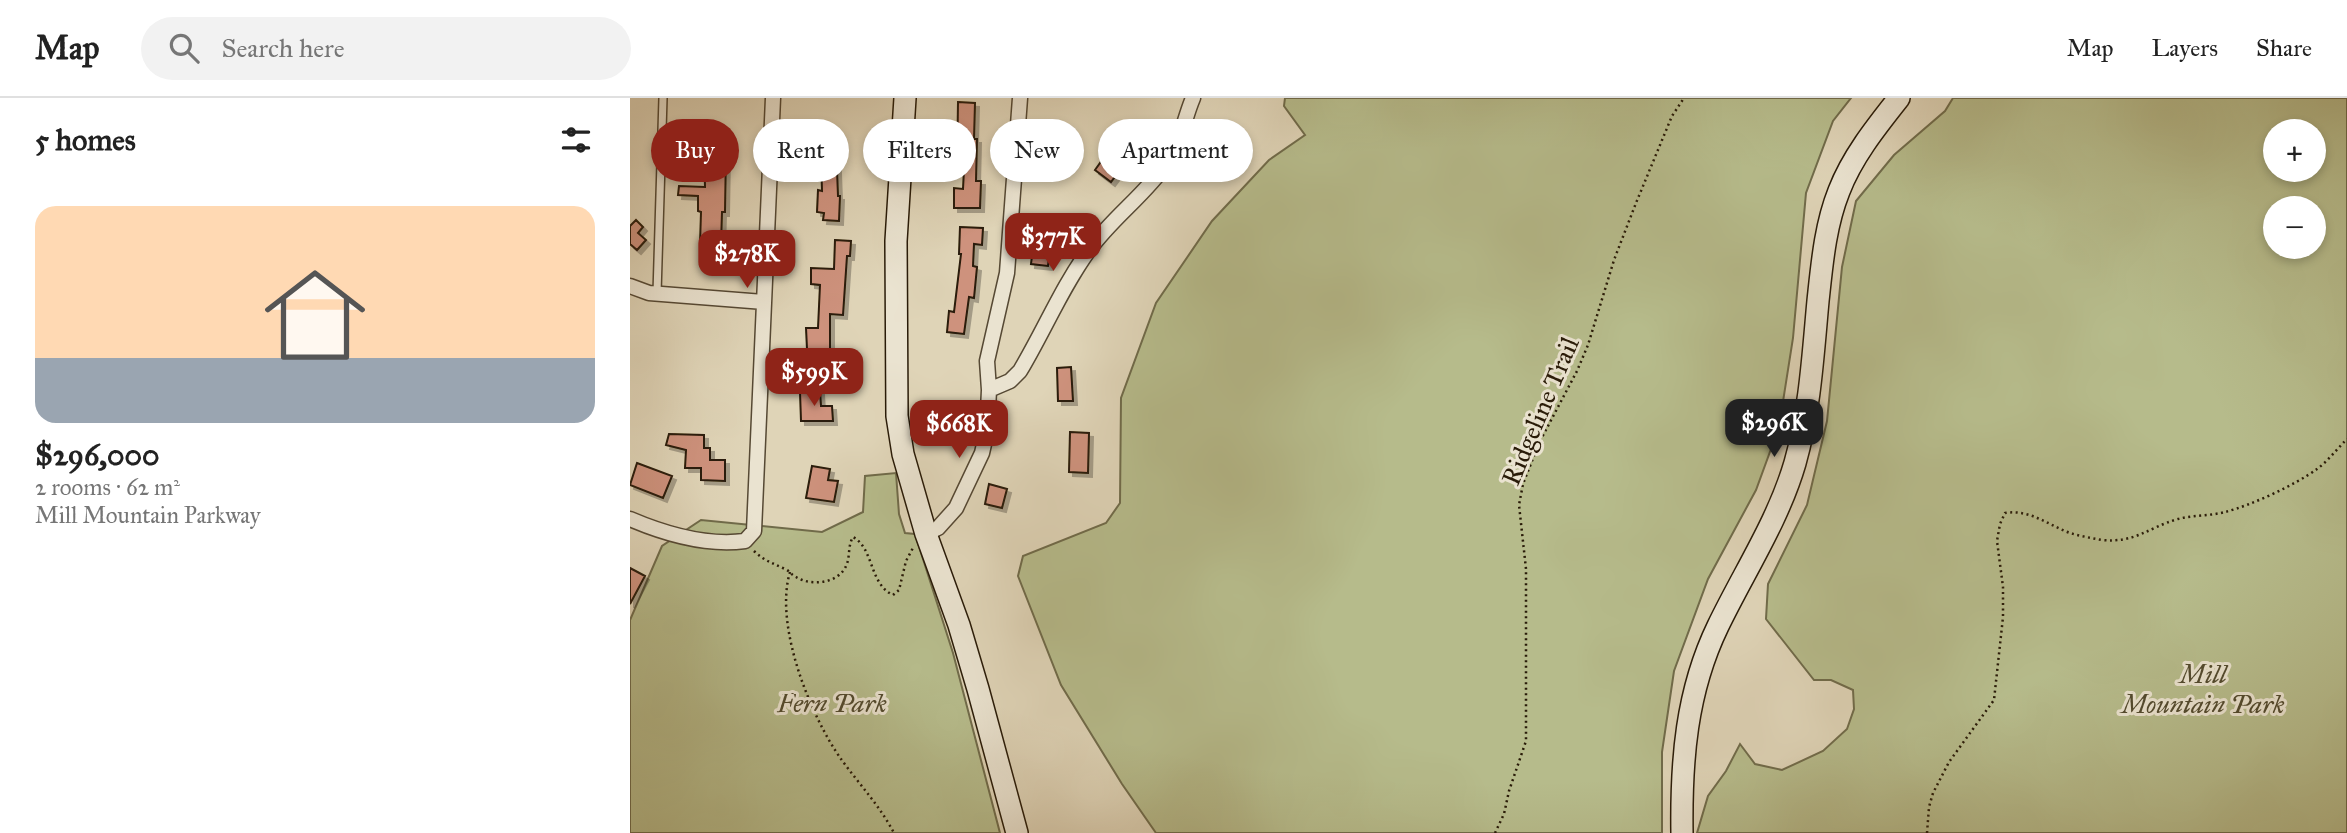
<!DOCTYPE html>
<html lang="en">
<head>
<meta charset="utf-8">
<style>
  body { margin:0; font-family:"IM FELL Great Primer",serif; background:#f2f2f2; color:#222; height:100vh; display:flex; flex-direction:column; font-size:26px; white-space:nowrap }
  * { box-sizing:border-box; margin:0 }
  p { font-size:23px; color:#767676 }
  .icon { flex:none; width:38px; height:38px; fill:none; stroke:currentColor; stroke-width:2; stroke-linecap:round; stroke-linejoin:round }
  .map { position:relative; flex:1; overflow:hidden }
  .sheet { display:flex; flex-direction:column; background:#fff; width:630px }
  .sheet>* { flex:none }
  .top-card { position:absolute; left:21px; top:21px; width:665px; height:63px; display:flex; gap:14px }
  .buttons { position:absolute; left:1633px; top:21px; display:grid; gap:14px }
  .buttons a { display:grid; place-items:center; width:63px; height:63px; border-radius:50%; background:#fff; box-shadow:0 4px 10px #0003; font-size:35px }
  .price { position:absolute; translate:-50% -60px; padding:0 16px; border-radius:14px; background:#8f2418; color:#fff; font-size:23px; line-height:46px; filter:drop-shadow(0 2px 4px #0008) }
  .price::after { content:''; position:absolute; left:50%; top:42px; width:21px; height:16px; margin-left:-10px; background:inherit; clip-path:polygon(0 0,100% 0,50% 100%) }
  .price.selected { background:#222; color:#fff }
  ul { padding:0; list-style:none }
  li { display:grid; align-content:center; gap:14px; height:371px; padding:0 35px }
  li span { display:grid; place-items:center; height:217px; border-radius:21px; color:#555 }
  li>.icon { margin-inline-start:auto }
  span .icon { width:126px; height:126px; fill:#fffc; stroke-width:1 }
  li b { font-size:30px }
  h2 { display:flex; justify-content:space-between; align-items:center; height:84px; padding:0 35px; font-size:30px }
  .pill { padding:0 24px; border-radius:32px; background:#fff; box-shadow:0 4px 10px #0003; font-size:24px; line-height:63px }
  .pill.selected { background:#8f2418; color:#fff }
  header { display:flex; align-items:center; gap:42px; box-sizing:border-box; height:98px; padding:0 35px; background:#fff; border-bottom:2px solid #e0e0e0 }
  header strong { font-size:33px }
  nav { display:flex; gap:38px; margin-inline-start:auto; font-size:24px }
  .search { width:490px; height:63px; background:#f2f2f2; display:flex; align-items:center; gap:18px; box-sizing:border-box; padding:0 24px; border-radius:38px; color:#767676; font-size:26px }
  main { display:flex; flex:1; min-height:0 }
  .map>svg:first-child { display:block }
</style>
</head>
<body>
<header>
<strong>Map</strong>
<div class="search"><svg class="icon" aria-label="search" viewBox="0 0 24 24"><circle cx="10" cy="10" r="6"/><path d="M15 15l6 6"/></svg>Search here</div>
<nav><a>Map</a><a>Layers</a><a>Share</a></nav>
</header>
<main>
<section class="sheet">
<h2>5 homes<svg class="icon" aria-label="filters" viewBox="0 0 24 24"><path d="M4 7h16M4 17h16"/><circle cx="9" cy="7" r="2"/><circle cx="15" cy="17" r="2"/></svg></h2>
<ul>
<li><span style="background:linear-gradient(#ffd9b3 70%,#9aa5b1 0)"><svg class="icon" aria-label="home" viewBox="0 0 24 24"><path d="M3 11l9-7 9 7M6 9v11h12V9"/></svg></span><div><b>$296,000</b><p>2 rooms · 62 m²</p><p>Mill Mountain Parkway</p></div></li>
</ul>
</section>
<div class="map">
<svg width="1717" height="735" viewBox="0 0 1717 735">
  <defs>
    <filter id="shadow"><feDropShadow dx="4" dy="4" stdDeviation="0" flood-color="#0004"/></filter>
  </defs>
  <rect width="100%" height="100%" fill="#dfd4b7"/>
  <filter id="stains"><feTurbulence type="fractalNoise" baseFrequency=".00286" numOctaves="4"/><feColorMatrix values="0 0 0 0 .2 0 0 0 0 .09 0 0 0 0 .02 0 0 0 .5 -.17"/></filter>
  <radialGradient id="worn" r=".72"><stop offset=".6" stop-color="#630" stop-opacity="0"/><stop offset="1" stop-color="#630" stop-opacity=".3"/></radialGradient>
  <path fill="#b6bb8b" stroke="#706b4a" stroke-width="2" fill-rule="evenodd" d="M655,0H1221L1203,23L1176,95L1163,240L1149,329L1126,392L1078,481L1044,573L1032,654V735H526L492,686L431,587L388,478L393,458L476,425L490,405L491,300L526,205L582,123L639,62L675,37L654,8Z
    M1323,0H1717V735H1067L1078,698L1096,673L1110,646L1125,666L1152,672L1193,653L1217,631L1224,611L1223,592L1201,582H1184L1136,521L1138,486L1177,407L1197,323L1212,169L1226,103L1264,57L1315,13ZM1645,33H1684V72H1645ZM1684,110V149H1645V110Z
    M266,375L269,416L275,435L285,436L323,555L370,735H0V522L32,448L71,422L192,434L233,414L235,378Z"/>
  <path fill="#ce927d" stroke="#291b08" stroke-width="2" filter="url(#shadow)" d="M328,4L345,5L344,41H347L346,83H351L350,110H324V90L333,91L334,71H327Z
    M494,35L509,46L481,84L465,72L487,41L489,43Z
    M193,45H206L208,98H210L209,123L193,122L194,115L187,114L188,92L192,93L191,58H193Z
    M74,52L96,53L95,114H92L91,147L70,146L71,114L68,113V98L48,97L49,88L75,89Z
    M6,122L13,129L8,135L16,142L7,152L0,146V128Z
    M330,129L353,130L352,147L344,146L343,168L347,169L344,200L339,199L334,236L317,234L319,213L324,214L331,156H329Z
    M405,134L422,136L418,168L401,166Z
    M205,142L221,143L220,158H217L213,217L200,216V265H191V272H178L176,230H188L190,187L181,186V170L204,171Z
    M441,269L443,303H428L427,270Z
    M190,293L191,308H202L203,323H171L170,294Z
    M440,334L459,335L458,375L439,374Z
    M39,336L74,337V350H80V362H95V383L71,382V370H55L56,352L36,347Z
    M7,365L42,378L33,400L0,387Z
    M182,368L200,371L198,382L208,383L204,404L176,400Z
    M359,386L377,391L372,410L355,406Z
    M0,470L15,478L0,506Z"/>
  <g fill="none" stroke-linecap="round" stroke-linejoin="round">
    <defs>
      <path id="lane" d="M27,195L33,0"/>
      <path id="street" d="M0,188L19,195L134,204
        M359,292L380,283L390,273C414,233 432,189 459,152C482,120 515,97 537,65C551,45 554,21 563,0
        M0,421C35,436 77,448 115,443L124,433L143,0
        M296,436L308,430L326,410L352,355L357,333L359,292L357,263L377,175L390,0"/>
      <path id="secondary" d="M275,0L266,143L267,318L273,356L296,436L329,527L348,591L387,735
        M1052,735C1051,663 1056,594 1088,528C1114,474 1148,423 1165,365C1180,312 1183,257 1188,203C1192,166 1195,128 1209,93C1222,59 1246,29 1269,0"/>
    </defs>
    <use href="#lane" stroke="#564934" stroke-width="10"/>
    <use href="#street" stroke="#564934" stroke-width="17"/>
    <use href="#secondary" stroke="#291b08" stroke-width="24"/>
    <path stroke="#291b08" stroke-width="2.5" stroke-dasharray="2 3.5" stroke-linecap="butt" d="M124,453C134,463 145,466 157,472C160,474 162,477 166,479C180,488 206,486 215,470C221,460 217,449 223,439C244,450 239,486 263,497L269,492L276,463L284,448
      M160,474C144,527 180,617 211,661C229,686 250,708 264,735
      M865,735L874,716L879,693L896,643V471L889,407L893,386L909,345L947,273L958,247L984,162L1006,105L1042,18L1054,0
      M1297,735L1299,709L1303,695L1319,664L1364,602L1373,519V489L1367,443L1370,426L1375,415C1400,411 1418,427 1440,435C1450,438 1461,440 1472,442C1506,445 1517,430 1548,421C1563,417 1580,418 1595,414C1622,407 1665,387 1687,371C1698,363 1707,351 1717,341"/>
    <use href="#lane" stroke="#eae3d0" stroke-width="7"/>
    <use href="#street" stroke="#eae3d0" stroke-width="14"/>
    <use href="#secondary" stroke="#eae3d0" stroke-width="21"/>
  </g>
  <g text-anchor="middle" stroke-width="6" stroke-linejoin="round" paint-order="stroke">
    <g font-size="26" fill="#291b08" stroke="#eae3d0">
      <text transform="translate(910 313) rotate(-67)" y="9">Ridgeline Trail</text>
    </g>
    <g font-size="26" font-style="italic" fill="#534b2f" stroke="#eae3d0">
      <text x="1573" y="585">Mill<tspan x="1573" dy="30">Mountain Park</tspan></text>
      <text x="202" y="614">Fern Park</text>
    </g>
  </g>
  <rect width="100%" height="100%" filter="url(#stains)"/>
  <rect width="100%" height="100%" fill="url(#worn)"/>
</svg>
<div class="buttons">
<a>+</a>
<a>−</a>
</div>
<b class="price" style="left:423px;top:175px">$377K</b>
<b class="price" style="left:117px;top:192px">$278K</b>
<b class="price" style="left:184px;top:310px">$599K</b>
<b class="price selected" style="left:1144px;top:361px">$296K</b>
<b class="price" style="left:329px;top:362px">$668K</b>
<div class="top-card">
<a class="pill selected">Buy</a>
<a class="pill">Rent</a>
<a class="pill">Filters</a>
<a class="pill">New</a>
<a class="pill">Apartment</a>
</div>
</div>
</main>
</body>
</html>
